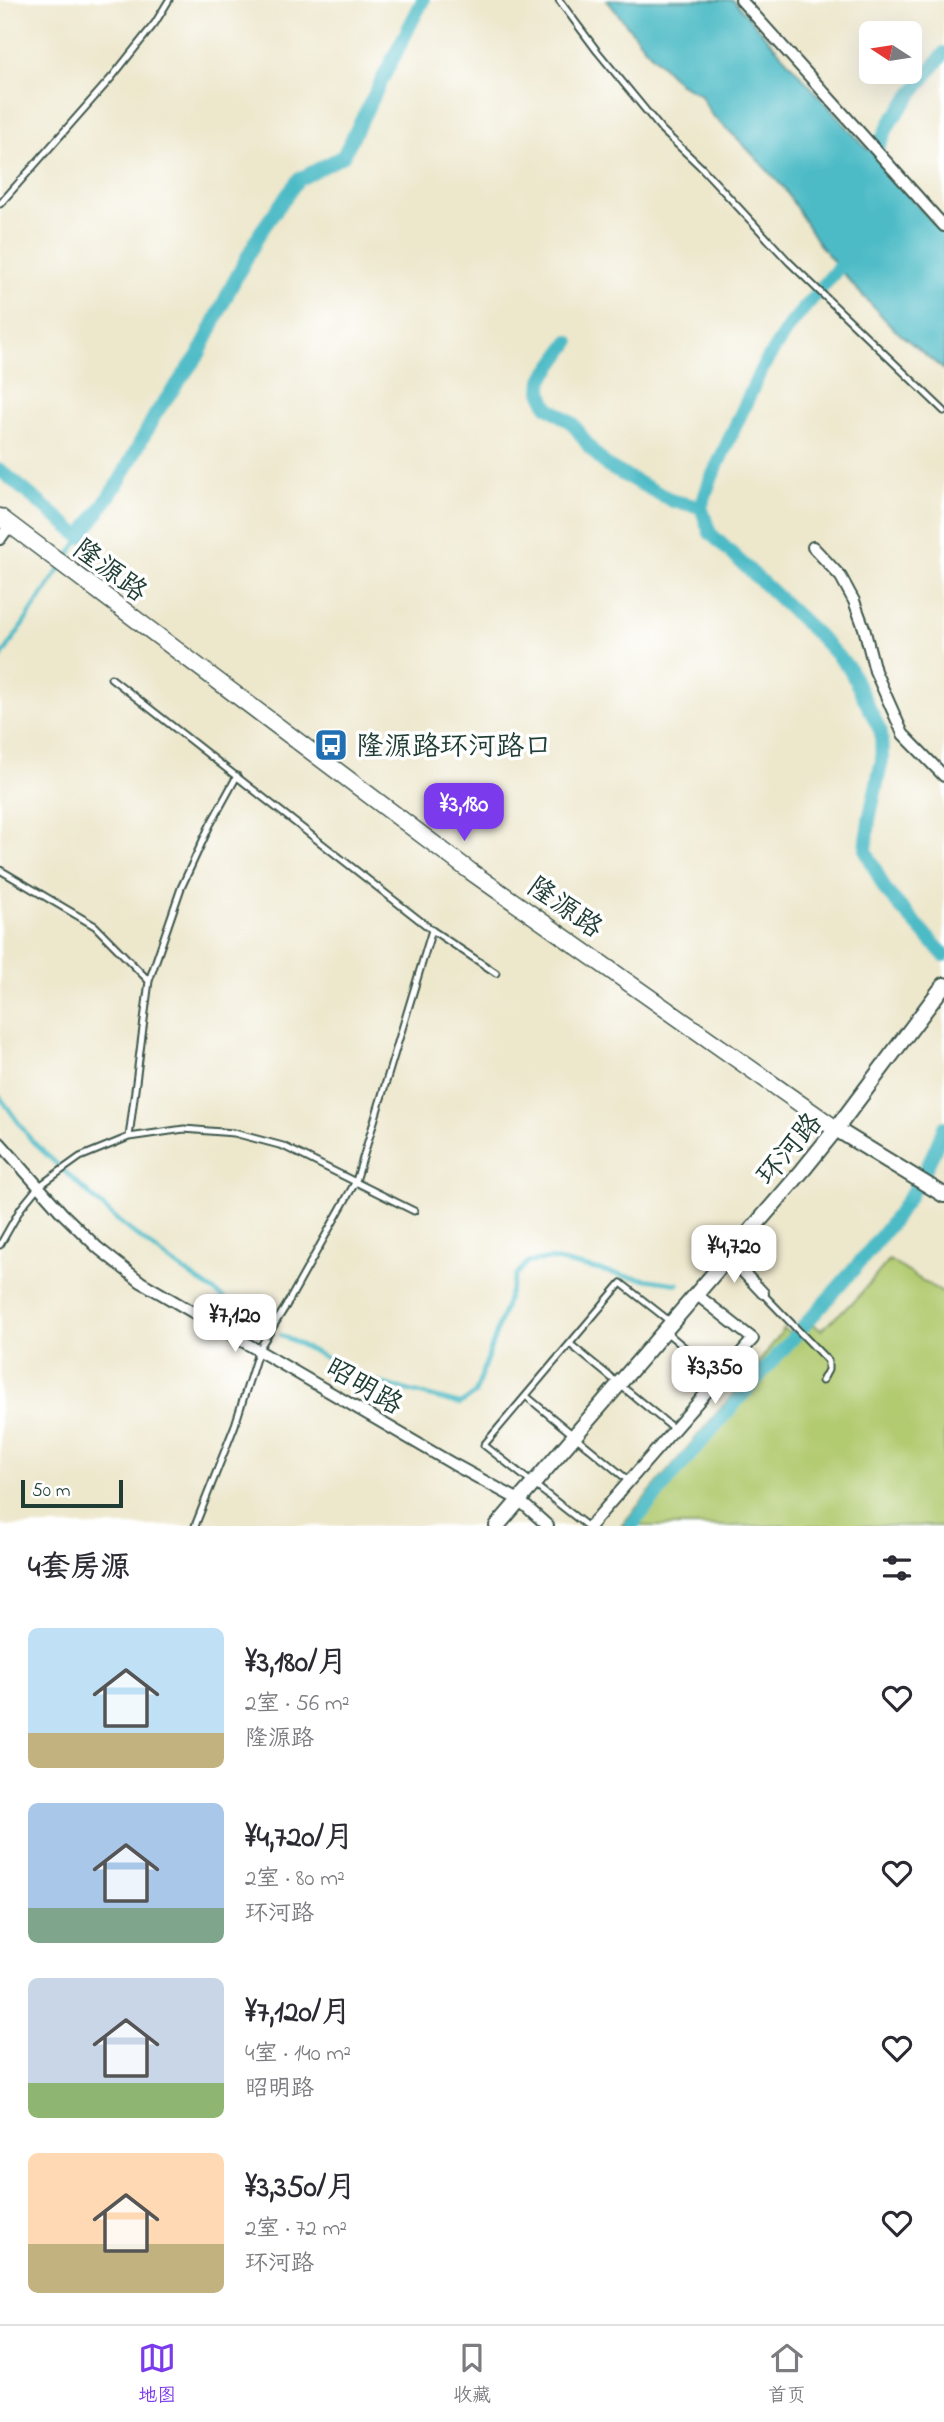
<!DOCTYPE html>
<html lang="zh">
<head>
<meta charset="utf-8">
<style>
  body { margin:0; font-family:"Indie Flower","LXGW WenKai TC",sans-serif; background:#f2f2f3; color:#2b2b33; height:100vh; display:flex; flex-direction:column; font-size:26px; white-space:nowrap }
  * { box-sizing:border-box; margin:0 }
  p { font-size:23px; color:#7c7c81 }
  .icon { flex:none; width:38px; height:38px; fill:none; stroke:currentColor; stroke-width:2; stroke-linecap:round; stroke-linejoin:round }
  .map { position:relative; height:1526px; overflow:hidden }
  .drawer { display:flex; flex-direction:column; background:#fff; flex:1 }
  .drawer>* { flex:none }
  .needle { width:46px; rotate:282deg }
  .tools { position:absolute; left:859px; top:21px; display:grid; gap:14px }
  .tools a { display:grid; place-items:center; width:63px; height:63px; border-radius:10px; background:#fff; box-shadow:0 7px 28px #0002; font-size:35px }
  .scale { position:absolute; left:21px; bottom:18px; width:102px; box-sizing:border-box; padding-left:7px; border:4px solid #1f3d34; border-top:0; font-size:19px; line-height:24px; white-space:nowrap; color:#1f3d34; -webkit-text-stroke:5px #fff; paint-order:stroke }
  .price { position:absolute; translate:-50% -60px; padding:0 16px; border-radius:14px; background:#fff; color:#222; font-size:23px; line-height:46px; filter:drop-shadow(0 2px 4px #0008) }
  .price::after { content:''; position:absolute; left:50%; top:42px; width:21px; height:16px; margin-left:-10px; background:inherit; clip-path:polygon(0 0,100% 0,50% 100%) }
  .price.selected { background:#7c3aed; color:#fff }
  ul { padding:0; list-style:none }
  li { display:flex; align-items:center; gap:21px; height:175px; padding:0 28px }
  li span { display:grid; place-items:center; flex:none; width:196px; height:140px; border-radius:10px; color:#555 }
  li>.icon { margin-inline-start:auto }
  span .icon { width:84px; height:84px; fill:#fffc; stroke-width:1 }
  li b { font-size:30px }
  h2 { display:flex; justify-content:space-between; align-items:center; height:84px; padding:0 28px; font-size:30px }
  .tabs { display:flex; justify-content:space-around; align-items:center; height:98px; border-top:2px solid #e1e1e2; background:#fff; font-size:19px; color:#7c7c81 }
  .tabs a { display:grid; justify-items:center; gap:4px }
  .tabs .selected { color:#7c3aed }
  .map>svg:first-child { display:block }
</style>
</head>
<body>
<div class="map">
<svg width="944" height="1526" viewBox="0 0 944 1526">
  <rect width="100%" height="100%" fill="#fff"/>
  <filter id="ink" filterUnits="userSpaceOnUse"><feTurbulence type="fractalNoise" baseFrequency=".0143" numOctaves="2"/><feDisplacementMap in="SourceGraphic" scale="14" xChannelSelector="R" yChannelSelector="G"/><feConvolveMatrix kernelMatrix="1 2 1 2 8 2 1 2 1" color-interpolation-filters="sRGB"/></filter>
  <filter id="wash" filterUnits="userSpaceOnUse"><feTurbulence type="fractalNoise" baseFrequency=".00686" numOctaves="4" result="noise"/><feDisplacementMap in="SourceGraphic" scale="28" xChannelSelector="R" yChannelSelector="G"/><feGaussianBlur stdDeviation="1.57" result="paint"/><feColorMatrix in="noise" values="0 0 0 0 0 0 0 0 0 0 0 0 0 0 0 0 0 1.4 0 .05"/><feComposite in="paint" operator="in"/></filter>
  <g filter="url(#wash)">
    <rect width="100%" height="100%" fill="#ede7cc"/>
    <path fill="#b2cb71" stroke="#688452" stroke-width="2" d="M889,1260L944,1294V1526H621L751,1373L784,1329L789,1333L805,1318L821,1330L857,1298Z"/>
    <path fill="#4dbbc6" stroke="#367c7d" stroke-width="2" d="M607,0H733L944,235V370L894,329L852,284L818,243L784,188L740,141L711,114L700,94L680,84L646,49Z"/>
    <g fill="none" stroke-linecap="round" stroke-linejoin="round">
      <path stroke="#4dbbc6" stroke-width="4.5" d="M0,659L81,537
        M0,1097L32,1141L118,1221L170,1261L262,1324
        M281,1335L372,1381L460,1404L475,1394L516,1275L527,1263L550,1259L625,1276L678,1284"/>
      <path stroke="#4dbbc6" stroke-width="14" d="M864,173L891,121L944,53
        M851,253L789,326L762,368L710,481L701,507L710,533L817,634L849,668L881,732L882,760L869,820L866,851L886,891L944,955
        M569,342L542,380L541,391L547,406L573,424L590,448L607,466L673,501L701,507
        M0,470L81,537L120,480L156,413L199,354L230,289L261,231L298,180L343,156L423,0
        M631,1526C683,1462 738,1399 794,1337C850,1273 915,1209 944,1127"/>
    </g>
  </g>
  <g filter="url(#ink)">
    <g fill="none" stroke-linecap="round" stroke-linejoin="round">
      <defs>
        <path id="service" d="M559,0L597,51L662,130L701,167L789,262L944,411
          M0,204L112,77L155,23L169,0
          M111,678L432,930L496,973
          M0,870L95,926L149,981
          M129,1137L149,981L181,888L210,825L237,776
          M0,1245L21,1208L38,1187L80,1157L129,1137L184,1129L234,1133L283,1146L414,1211
          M763,1294L828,1361V1370L822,1381
          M666,1332L720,1377
          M570,1344L674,1429
          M526,1396L629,1481
          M195,1526L235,1425L259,1349L286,1306L356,1181L432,930
          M587,1526L484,1445L621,1283L672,1323"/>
        <path id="minor" d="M741,0L944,226
          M0,539L10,525
          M813,547L841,577L854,601L864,628L875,671L903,734L944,776
          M0,1143L62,1213L98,1248L141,1282L453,1464L519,1500L548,1526
          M729,1257L763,1293
          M590,1526L753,1339L696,1294"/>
        <path id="tertiary" d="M836,1129L944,1195
          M497,1526L803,1170L836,1129L944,985"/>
        <path id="secondary" d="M0,517L470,871L836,1129"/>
      </defs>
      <use href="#service" stroke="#3e564b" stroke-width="9"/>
      <use href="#minor" stroke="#3e564b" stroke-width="14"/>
      <use href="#tertiary" stroke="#3e564b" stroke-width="18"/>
      <use href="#secondary" stroke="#3e564b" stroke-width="19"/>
      <use href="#service" stroke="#fff" stroke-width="5"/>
      <use href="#minor" stroke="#fff" stroke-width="10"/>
      <use href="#tertiary" stroke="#fff" stroke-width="14"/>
      <use href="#secondary" stroke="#fff" stroke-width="16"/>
    </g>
  </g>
  <defs>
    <symbol id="bus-square" viewBox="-11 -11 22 22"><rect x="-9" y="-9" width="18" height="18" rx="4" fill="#1f6fb2" stroke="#fff"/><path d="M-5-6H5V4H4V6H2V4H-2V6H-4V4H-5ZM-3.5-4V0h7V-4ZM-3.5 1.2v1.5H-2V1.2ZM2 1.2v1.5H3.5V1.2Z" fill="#fff"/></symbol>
  </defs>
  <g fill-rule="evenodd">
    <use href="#bus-square" x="312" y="726" width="38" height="38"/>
  </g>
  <g text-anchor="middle" stroke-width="7" stroke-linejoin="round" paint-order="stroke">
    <g font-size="28" fill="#1f3d34" stroke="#fff">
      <text transform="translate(111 569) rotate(37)" y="10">隆源路</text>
      <text transform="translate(566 906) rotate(35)" y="10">隆源路</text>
      <text transform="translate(788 1148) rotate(-50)" y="10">环河路</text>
      <text transform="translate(365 1385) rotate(30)" y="10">昭明路</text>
    </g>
    <g font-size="28" fill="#1f3d34" stroke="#fff" text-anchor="start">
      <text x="356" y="755">隆源路环河路口</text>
    </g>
  </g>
</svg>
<div class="tools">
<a><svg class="needle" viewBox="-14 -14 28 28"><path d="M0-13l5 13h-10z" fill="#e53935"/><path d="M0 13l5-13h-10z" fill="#7c7c81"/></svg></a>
</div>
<div class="scale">50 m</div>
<b class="price selected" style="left:464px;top:843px">¥3,180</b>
<b class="price" style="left:734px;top:1285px">¥4,720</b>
<b class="price" style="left:235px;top:1354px">¥7,120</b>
<b class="price" style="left:715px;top:1406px">¥3,350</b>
</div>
<section class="drawer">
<h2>4套房源<svg class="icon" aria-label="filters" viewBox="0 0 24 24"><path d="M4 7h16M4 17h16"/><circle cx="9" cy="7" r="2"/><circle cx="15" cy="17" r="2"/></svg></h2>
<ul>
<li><span style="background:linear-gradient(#bfe0f5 75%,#c2b280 0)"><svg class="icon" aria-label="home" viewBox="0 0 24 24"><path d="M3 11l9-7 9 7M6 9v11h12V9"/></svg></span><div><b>¥3,180/月</b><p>2室 · 56 m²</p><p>隆源路</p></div><svg class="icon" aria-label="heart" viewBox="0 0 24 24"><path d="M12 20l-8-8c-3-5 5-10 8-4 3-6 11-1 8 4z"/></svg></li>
<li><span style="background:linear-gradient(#a9c7e8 75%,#7fa58c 0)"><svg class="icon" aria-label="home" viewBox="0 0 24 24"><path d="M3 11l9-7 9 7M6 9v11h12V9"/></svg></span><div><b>¥4,720/月</b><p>2室 · 80 m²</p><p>环河路</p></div><svg class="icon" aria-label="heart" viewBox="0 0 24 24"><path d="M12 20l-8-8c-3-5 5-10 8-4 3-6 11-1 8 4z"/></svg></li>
<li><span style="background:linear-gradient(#c9d6e8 75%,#8fb573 0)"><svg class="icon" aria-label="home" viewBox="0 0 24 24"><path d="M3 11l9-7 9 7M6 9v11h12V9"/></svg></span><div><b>¥7,120/月</b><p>4室 · 140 m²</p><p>昭明路</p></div><svg class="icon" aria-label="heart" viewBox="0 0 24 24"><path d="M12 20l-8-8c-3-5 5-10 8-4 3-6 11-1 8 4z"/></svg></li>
<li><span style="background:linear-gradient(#ffd9b3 65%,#c2b280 0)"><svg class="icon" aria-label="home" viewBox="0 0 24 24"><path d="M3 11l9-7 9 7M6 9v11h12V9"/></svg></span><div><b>¥3,350/月</b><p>2室 · 72 m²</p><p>环河路</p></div><svg class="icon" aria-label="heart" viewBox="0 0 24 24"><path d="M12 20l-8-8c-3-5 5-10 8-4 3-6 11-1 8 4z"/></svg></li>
</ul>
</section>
<nav class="tabs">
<a class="selected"><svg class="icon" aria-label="map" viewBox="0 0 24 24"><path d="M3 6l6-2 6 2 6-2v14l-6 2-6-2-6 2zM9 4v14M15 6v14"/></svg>地图</a>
<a><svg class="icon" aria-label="saved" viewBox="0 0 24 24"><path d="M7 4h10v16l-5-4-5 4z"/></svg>收藏</a>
<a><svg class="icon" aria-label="home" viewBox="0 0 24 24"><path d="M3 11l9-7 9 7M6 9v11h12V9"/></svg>首页</a>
</nav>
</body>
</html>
